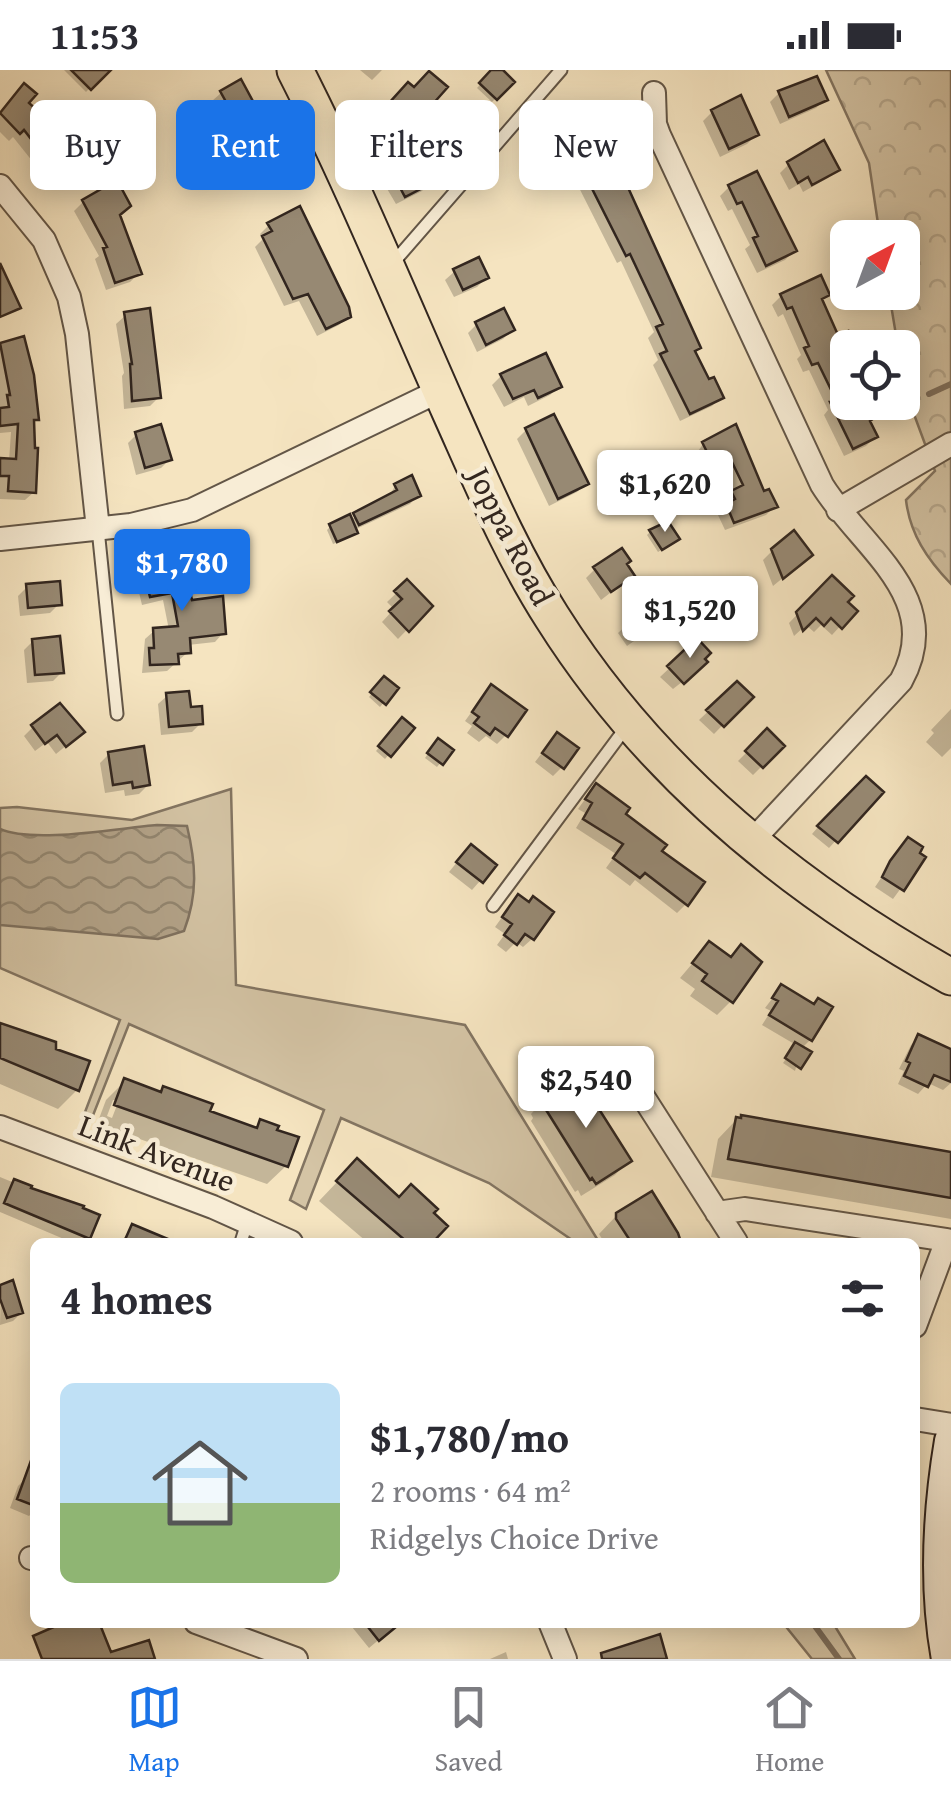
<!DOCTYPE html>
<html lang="en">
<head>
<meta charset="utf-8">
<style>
  body { margin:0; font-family:"Gentium Book Plus",serif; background:#f7f7f7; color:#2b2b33; height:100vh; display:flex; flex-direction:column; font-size:38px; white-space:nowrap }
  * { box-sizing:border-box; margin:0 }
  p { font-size:32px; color:#7c7c81 }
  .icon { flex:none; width:55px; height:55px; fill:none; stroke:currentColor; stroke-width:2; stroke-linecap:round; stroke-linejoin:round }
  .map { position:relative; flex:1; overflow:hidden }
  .sheet { position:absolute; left:30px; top:1168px; width:890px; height:390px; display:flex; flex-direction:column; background:#fff; border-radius:15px; box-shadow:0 5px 25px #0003 }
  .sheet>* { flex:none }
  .hud { position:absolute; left:30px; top:30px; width:892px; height:90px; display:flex; gap:20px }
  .needle { width:65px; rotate:41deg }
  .buttons { position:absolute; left:830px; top:150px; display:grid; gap:20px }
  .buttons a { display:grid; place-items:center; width:90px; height:90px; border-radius:15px; background:#fff; box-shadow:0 5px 25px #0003; font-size:50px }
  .price { position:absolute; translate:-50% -85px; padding:0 22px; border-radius:10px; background:#fff; color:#222; font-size:32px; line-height:65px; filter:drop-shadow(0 2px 5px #0008) }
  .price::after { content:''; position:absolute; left:50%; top:60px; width:30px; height:22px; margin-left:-15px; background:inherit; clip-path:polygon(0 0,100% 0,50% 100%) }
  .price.active { background:#1a73e8; color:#fff }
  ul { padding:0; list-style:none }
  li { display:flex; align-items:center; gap:30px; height:250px; padding:0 30px }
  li+li { border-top:2px solid #e1e1e2 }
  li span { display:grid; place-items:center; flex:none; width:280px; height:200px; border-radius:15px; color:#555 }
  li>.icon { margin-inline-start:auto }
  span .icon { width:120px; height:120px; fill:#fffc; stroke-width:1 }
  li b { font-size:42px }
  h2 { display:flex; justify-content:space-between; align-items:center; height:120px; padding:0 30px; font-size:42px }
  .tag { padding:0 35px; border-radius:15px; background:#fff; box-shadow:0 5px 25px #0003; font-size:35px; line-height:90px }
  .tag.active { background:#1a73e8; color:#fff }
  .status { display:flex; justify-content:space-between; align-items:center; height:70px; padding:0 50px; background:#fff; direction:ltr }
  .status svg { height:28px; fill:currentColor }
  .tab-bar { display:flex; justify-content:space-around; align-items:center; height:140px; border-top:2px solid #e1e1e2; background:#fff; font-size:28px; color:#7c7c81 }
  .tab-bar a { display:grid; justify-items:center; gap:5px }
  .tab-bar .active { color:#1a73e8 }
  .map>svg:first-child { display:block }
</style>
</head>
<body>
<div class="status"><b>11:53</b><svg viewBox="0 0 49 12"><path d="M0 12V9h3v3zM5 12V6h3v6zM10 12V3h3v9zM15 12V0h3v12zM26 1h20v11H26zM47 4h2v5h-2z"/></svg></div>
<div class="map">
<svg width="951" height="1589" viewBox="0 0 951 1589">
  <defs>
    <pattern id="forest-crowns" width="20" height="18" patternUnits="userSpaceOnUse" patternTransform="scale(2.5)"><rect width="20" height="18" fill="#d4c4a5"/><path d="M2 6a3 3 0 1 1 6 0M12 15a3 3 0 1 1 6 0" fill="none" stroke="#b6a88e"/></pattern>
    <pattern id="water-waves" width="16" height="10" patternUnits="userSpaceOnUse" patternTransform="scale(2.5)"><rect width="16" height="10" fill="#b3a389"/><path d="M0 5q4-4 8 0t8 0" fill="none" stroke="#92856f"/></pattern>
  </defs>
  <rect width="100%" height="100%" fill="#f5e4c0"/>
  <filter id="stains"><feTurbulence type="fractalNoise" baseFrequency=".002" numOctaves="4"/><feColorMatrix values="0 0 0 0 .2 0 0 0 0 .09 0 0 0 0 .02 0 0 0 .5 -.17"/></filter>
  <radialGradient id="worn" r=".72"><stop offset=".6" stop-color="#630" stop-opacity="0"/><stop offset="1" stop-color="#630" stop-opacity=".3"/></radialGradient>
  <path fill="url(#forest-crowns)" stroke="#837562" stroke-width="2.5" d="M826,0H951V514C927,489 910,464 906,430L935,401L905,320L902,278L898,277L889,223L902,222V168L880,167L869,93Z"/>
  <path fill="#d4c4a5" stroke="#837562" stroke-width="2.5" d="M231,719L236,915L465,955L599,1172H575L489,1113L341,1048L306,1139L290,1130L324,1040L129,954L90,1053L82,1050L120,950L0,898V738L17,737L132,750Z
    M783,1553H833L855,1589H812Z"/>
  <path fill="url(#water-waves)" stroke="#7f715f" stroke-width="2.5" d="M157,755L187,756C196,794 198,824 184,861L158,869L0,855V759C34,774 118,758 157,755Z"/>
  <path fill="#0003" fill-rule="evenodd" d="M64,0H107L86,22Z
    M360,0H382L372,10Z
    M494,0H499L512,12L492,32L477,18Z
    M408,15L413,52L405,61L383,42Z
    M24,16L25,33L68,96L49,112L13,67L9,71L0,62V43Z
    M221,23L252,35L244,43L221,47L212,31Z
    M779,23L825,29L816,38L780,54L770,32Z
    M712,42L756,65L747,74L720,87L703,51Z
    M259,53L271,78L262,87L244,96L232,68L241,59Z
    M557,55L693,282L708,313L721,327L712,336L680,351L653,295L658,290L648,268L654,262L621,191L617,193L566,92L560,95L553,81L555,78L549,64Z
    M789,94L837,100L828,108L803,122L799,114L789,120L780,103Z
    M442,98L422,121L396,134L386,117L395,108Z
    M729,117L794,181L785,190L757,203L745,179L750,175L732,139L728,141L720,126Z
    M83,132L118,146L139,203L130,212L106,220L95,189L99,186L74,141Z
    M269,155L348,246L339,255L317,266L299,231L284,236L255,177L263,169L260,164Z
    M478,191L486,208L477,217L454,227L445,210L454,202Z
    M827,225L821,232L837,268L846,264L852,278H848V332L868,352L875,367L866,376L844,386L824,345L828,340L809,300L803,302L797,289L801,285L783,244L778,247L772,235L781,226Z
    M126,245L159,327L150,336L124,339L122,306L124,303L116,254Z
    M477,254L512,260L503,269L477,282L468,263Z
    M23,270L36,349L31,354L34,422L25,430L0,429V391H9L11,362L0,363V275Z
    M501,306L559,317L550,325L528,336L524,327L504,337L492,315Z
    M734,358L763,424L775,436L766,445L725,460L718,445L726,437L723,432L734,421L719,393L694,408L688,396L703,374Z
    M526,360L586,414L577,422L549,436L517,369Z
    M137,364L170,389L161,398L136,405L128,373Z
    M395,416L418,425L410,434L354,460L351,467L333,474L327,460L331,456L350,450L388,428Z
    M650,462L673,472L658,482L647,465Z
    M772,481L801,493L773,516L763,490Z
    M624,494L632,506L601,530L586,508L595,499Z
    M144,502L190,533L223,563L215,572L188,575V582L167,601L142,603L145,569L154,561L169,560L163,530L142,535L136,510Z
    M832,508L845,532L854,541L832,565L821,555L814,562L806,555L794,566L789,553Z
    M407,513L430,536L398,569L382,552L394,539L387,532Z
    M27,517L59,534L50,543L20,546L18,526Z
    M696,525L704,535L683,552L675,542Z
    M654,530L658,554L627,576L618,563Z
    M33,571L62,602L53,611L27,613L24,580Z
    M697,572L701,589L696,601L673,619L660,607Z
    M384,609L396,618L380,637L369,627Z
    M737,614L750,627L714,664L699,650Z
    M167,626L189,639L201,653L192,662L161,665L158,634Z
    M483,626L506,665L497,674L486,666L479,672L467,663L472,656L465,651Z
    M951,639V678L942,687L926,672L934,663L931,660Z
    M402,650L412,658L385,689L376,681Z
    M33,657L73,670L56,684L47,672L35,681L24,666Z
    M767,662L782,676L753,705L738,691Z
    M434,675L450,681L437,697L425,688Z
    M548,675L562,697L553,706L535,692Z
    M109,684L148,715L139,724L125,726L124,720L105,723L100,693Z
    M880,722L829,778L812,764L832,741Z
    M588,725L623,745L659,782L686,834L677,843L635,810L630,816L606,798L616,784L576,758L585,743L578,739Z
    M900,780L923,788L893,829L875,817Z
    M462,786L494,795L472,820L449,802Z
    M510,836L532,869L523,877L516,872L506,882L497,875L505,864L495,857Z
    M709,874L729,889L741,877L731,931L717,945L690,926L695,919L680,908Z
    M781,917L810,970L801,979L795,1001L783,993L796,975L762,955L771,941L765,938Z
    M0,957L54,981L77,1020L58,1039L0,1014Z
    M919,967L951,982V1013L943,1020L928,1013L918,1024L898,1014L904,1001L899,999L911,975Z
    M125,1011L159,1024L163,1019L207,1042L253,1060L261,1052L295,1069L286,1096L267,1114L97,1054L106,1030ZM113,1030H119L112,1048L107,1046Z
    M544,1030L628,1091L615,1105L581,1126L578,1120L575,1122L531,1051L533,1048L531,1044Z
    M736,1050L951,1084V1149L711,1107L718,1069Z
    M357,1091L433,1160L440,1172H367L319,1131Z
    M0,1107L63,1133L88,1167L83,1172H71L0,1142Z
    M651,1125L681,1172H604L599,1164L617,1145Z
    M132,1157L169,1172H121Z
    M1,1213L22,1242L13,1251L0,1255Z
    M27,1407L35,1409V1440L29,1446L10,1438L18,1416Z
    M348,1552H400L369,1578Z
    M506,1582L508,1589H490Z"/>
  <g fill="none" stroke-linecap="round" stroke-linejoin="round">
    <path stroke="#7f715f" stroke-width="6" d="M929,324L951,314
      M812,1552L839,1589"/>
  </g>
  <path fill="#978973" stroke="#32261f" stroke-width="2.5" d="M71,0H111L91,20Z
    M491,0H503L515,12L497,30L479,13Z
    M429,1L448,17L415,54L390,32L408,12L414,17Z
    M817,6L828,30L789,47L778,21Z
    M241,9L255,35L230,39L220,21Z
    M24,13L37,24L29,33L58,59L80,88L59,105L24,60L20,64L0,43Z
    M741,25L759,65L729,79L711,40Z
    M591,36L701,278L695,281L709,309L714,307L724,328L690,344L660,284L667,281L656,257L663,254L630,184L626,186L575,85L569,88L560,70L563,68L556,53Z
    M260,50L274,78L253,89L240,56Z
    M824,70L840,100L812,115L808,107L798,113L787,92Z
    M437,83L445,99L431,106L434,112L405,127L394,106Z
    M757,101L797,181L766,196L753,168L758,166L742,132L737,134L728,115Z
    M117,110L131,136L120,145L142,204L115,213L103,178L107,177L82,130Z
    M300,136L349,237L351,247L326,259L308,224L293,229L262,166L272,161L267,153Z
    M479,187L489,208L463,220L453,199Z
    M0,193L21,238L0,247Z
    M821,205L830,225L822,229L838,265L848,261V332H867L874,348L870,351L878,367L853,379L830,332H837L818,293L812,295L804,278L809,276L792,237L787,239L780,224Z
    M150,238L161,328L132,331L130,294H132L124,242Z
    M504,238L515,260L486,275L475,252Z
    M24,266L34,305L39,350H34L35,378H38L36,423L8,421L9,406H0V388L16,389L18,354L0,356V338L9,337L7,325H10L0,273Z
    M546,283L562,317L538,328L534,320L513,329L500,304Z
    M554,344L589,414L558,429L525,358Z
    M161,354L172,390L145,398L135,362Z
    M736,354L764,421L769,419L778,437L734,453L726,434L735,429L731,421L743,415L729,386L704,401L696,385L706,380L702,372Z
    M412,405L421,426L359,455L353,443L397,420L394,414Z
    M350,444L358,463L337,472L329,454Z
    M668,451L680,469L662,480L649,460Z
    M794,460L813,485L783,509L771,479Z
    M622,478L631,491L627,494L635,506L611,522L593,497Z
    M183,492L192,530L223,526L226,564L190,568L191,583L178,584L179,594L150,595L149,578H154L153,558L178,556L172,523L150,527L143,499Z
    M832,505L854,526L848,532L858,541L842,559L831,548L824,556L816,548L803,561L796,542Z
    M407,509L433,536L409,562L389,541L402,529L394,521Z
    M60,511L62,535L28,538L26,514Z
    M696,522L707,536L688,550L677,537Z
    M655,527L670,546L637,569L625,552Z
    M60,566L64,603L35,605L32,569Z
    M697,568L711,583L705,589L708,592L684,614L667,596Z
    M384,606L399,618L386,635L370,622Z
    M737,611L754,627L724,657L706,640Z
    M491,614L527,640L508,667L495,658L490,665L474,653L479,647L472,642Z
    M189,621L191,637L202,636L203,654L169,657L166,623Z
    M60,633L85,662L66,677L57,665L45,674L31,655Z
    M402,647L415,658L391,687L378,676Z
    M767,658L785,676L763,698L745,681Z
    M557,662L579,678L564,699L542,683Z
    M438,668L454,680L443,695L427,683Z
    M144,676L150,715L133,718L132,712L113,715L108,682Z
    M866,706L884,722L838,773L817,756Z
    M596,713L630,738L626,744L667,775L662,781L705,812L688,836L645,803L640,808L613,788L623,774L583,749L592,733L585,729Z
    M908,767L923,777L920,783L926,787L904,821L882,807L890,791Z
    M471,774L497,795L483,813L456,792Z
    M518,824L529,832L533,826L554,842L534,870L525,864L517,875L504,865L512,854L502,847Z
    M709,871L731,887L741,874L762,892L733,933L702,911L707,904L692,893Z
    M781,914L814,934L818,928L833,937L812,971L769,945L778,931L772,928Z
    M0,953L56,972V979L90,991L79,1021L0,988Z
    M918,964L951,979V1012L934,1005L928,1017L904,1006L910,993L906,991Z
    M795,972L812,982L801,999L785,988Z
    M578,1006L632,1091L596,1114L592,1108L590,1110L543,1035L546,1033L543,1028Z
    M124,1008L161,1022L163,1016L213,1034L210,1041L257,1058L260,1049L279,1056L277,1060L299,1067L288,1097L114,1035Z
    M741,1045L951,1082V1128L728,1089L736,1047L741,1048Z
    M357,1088L399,1127L411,1114L438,1139L434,1143L448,1156L433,1172H407L336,1111Z
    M14,1109L32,1116L31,1118L84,1136L83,1138L100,1145L90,1169L4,1133Z
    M652,1121L678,1163L681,1172H631L616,1149V1143Z
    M132,1154L175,1172H124Z
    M13,1210L23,1243L7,1248L0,1229V1215Z
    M33,1385H35V1436L17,1429Z
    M65,1552H99L111,1582L149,1570L155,1589H42L33,1566Z
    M364,1552H402L379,1571Z
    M660,1564L667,1589H602L601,1583Z"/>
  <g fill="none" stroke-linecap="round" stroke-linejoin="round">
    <defs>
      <path id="service" d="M393,193L561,0
        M98,459L117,644
        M493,836L627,656
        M241,1172L247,1153"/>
      <path id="minor" d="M654,23L655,54L659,65L822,415C861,478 947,528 901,611L751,772
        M0,116L44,170L69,227L77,264L98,459
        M838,440L951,374
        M0,469L131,455L192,440L441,320
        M642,1025L736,1172
        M0,1057L213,1137L291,1172
        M717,1143L745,1139L947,1170L915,1256
        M915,1349L951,1355
        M31,1488L35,1489
        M196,1552L296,1589
        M550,1552L565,1589"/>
      <path id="secondary" d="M948,1589C935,1517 939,1443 951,1371"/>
      <path id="primary" d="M295,0C352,112 400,229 451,344C482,413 511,483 552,547C649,701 793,819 951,907"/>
    </defs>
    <use href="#service" stroke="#635647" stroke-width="15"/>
    <use href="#minor" stroke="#635647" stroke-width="26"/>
    <use href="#secondary" stroke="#32261f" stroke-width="36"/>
    <use href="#primary" stroke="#32261f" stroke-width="39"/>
    <use href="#service" stroke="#f8edd6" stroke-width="11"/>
    <use href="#minor" stroke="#f8edd6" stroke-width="22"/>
    <use href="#secondary" stroke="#f8edd6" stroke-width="32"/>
    <use href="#primary" stroke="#f5e4c0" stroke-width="35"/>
  </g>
  <g text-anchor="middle" stroke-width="9" stroke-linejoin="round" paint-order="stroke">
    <g font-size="32" fill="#32261f" stroke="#f8edd6">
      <text transform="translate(511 466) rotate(63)" y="11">Joppa Road</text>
      <text transform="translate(157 1083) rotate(21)" y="11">Link Avenue</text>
    </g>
  </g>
  <rect width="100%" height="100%" filter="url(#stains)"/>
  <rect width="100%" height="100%" fill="url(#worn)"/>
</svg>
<div class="buttons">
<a><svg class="needle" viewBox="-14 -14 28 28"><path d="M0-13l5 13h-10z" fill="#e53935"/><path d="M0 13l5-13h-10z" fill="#7c7c81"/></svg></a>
<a><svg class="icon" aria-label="locate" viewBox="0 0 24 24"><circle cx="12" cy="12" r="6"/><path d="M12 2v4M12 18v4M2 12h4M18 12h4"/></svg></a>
</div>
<b class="price" style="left:665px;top:465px">$1,620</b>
<b class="price active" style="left:182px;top:544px">$1,780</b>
<b class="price" style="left:690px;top:591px">$1,520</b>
<b class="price" style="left:586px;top:1061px">$2,540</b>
<div class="hud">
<a class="tag">Buy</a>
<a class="tag active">Rent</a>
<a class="tag">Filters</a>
<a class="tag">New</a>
</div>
<section class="sheet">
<h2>4 homes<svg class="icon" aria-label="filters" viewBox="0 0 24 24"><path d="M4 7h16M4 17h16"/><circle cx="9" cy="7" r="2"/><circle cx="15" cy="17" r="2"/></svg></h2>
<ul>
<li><span style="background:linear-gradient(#bfe0f5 60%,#8fb573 0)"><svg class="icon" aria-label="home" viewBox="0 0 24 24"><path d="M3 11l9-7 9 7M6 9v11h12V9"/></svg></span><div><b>$1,780/mo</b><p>2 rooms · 64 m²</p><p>Ridgelys Choice Drive</p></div></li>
</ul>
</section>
</div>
<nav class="tab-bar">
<a class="active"><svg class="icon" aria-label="map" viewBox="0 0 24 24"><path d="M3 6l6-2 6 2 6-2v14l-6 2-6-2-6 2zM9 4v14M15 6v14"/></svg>Map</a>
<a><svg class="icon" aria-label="saved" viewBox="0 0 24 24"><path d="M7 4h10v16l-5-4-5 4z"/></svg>Saved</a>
<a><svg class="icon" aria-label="home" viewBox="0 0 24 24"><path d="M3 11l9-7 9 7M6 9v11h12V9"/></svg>Home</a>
</nav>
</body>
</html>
